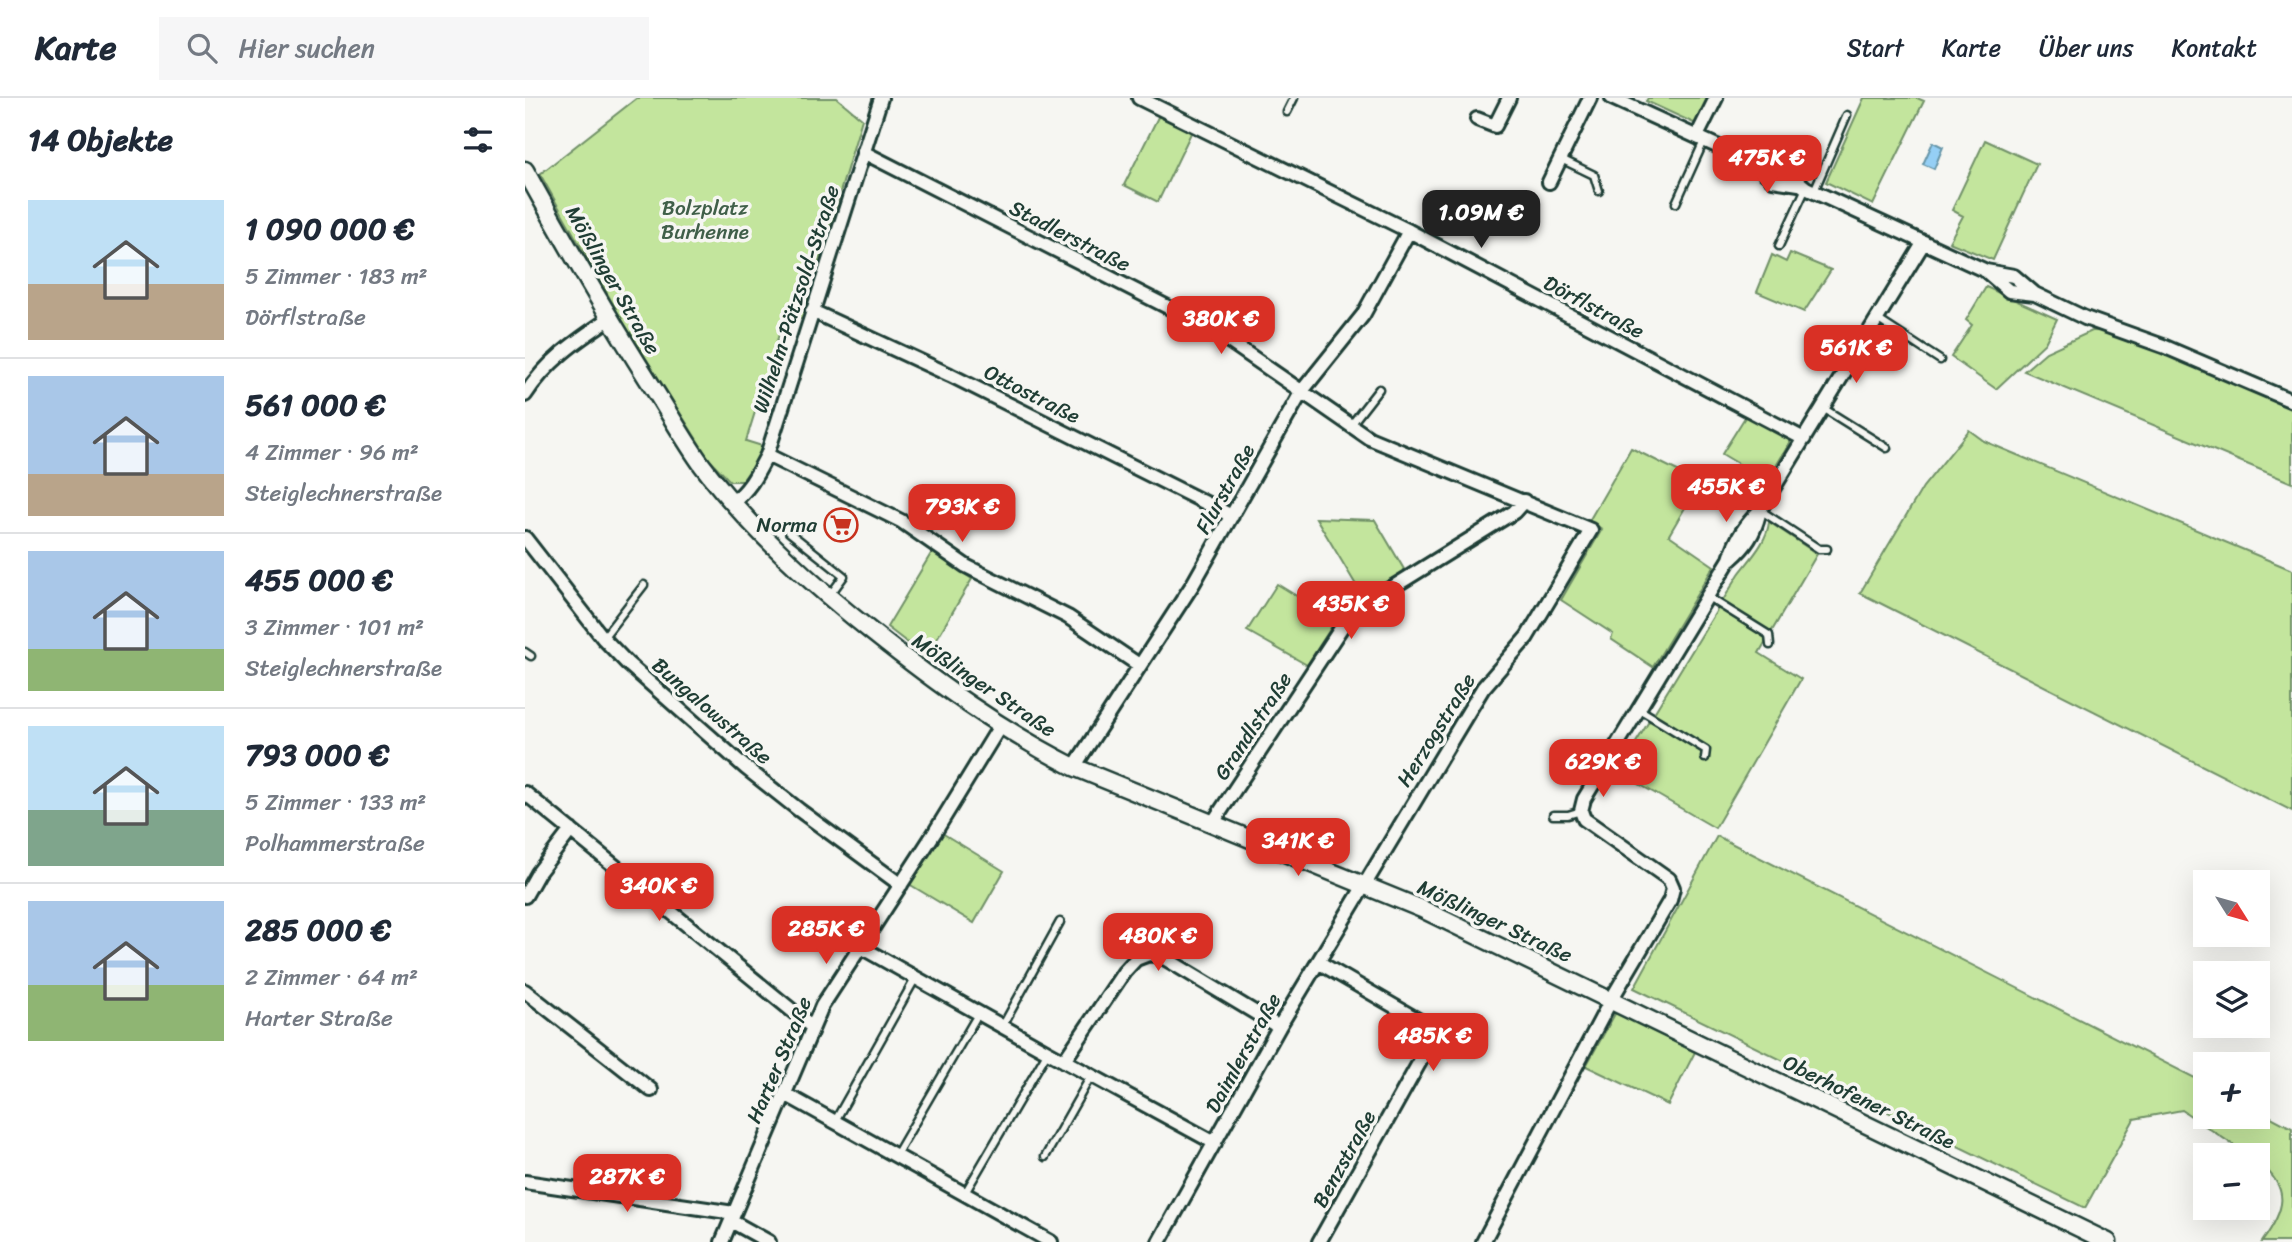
<!DOCTYPE html>
<html lang="de">
<head>
<meta charset="utf-8">
<style>
  body { margin:0; font-family:Sriracha,sans-serif; background:#f6f6f7; color:#1f2937; height:100vh; display:flex; flex-direction:column; font-size:26px; white-space:nowrap }
  * { box-sizing:border-box; margin:0 }
  p { font-size:23px; color:#747a83 }
  .icon { flex:none; width:38px; height:38px; fill:none; stroke:currentColor; stroke-width:2; stroke-linecap:round; stroke-linejoin:round }
  .map { position:relative; flex:1; overflow:hidden }
  .drawer { display:flex; flex-direction:column; background:#fff; width:525px }
  .drawer>* { flex:none }
  .needle { width:46px; rotate:127deg }
  .fabs { position:absolute; left:1668px; top:772px; display:grid; gap:14px }
  .fabs a { display:grid; place-items:center; width:77px; height:77px; border-radius:0px; background:#fff; box-shadow:0 7px 28px #0002; font-size:35px }
  .price { position:absolute; translate:-50% -60px; padding:0 16px; border-radius:14px; background:#d93025; color:#fff; font-size:23px; line-height:46px; filter:drop-shadow(0 2px 4px #0008) }
  .price::after { content:''; position:absolute; left:50%; top:42px; width:21px; height:16px; margin-left:-10px; background:inherit; clip-path:polygon(0 0,100% 0,50% 100%) }
  .price.on { background:#222; color:#fff }
  ul { padding:0; list-style:none }
  li { display:flex; align-items:center; gap:21px; height:175px; padding:0 28px }
  li+li { border-top:2px solid #e0e1e3 }
  li span { display:grid; place-items:center; flex:none; width:196px; height:140px; border-radius:0px; color:#555 }
  li>.icon { margin-inline-start:auto }
  span .icon { width:84px; height:84px; fill:#fffc; stroke-width:1 }
  li b { font-size:30px }
  h2 { display:flex; justify-content:space-between; align-items:center; height:84px; padding:0 28px; font-size:30px }
  header { display:flex; align-items:center; gap:42px; box-sizing:border-box; height:98px; padding:0 35px; background:#fff; border-bottom:2px solid #e0e1e3 }
  header strong { font-size:33px }
  nav { display:flex; gap:38px; margin-inline-start:auto; font-size:24px }
  .search { width:490px; height:63px; background:#f6f6f7; display:flex; align-items:center; gap:18px; box-sizing:border-box; padding:0 24px; border-radius:0px; color:#747a83; font-size:26px }
  main { display:flex; flex:1; min-height:0 }
  .map>svg:first-child { display:block }
</style>
</head>
<body>
<header>
<strong>Karte</strong>
<div class="search"><svg class="icon" aria-label="search" viewBox="0 0 24 24"><circle cx="10" cy="10" r="6"/><path d="M15 15l6 6"/></svg>Hier suchen</div>
<nav><a>Start</a><a>Karte</a><a>Über uns</a><a>Kontakt</a></nav>
</header>
<main>
<section class="drawer">
<h2>14 Objekte<svg class="icon" aria-label="filters" viewBox="0 0 24 24"><path d="M4 7h16M4 17h16"/><circle cx="9" cy="7" r="2"/><circle cx="15" cy="17" r="2"/></svg></h2>
<ul>
<li><span style="background:linear-gradient(#bfe0f5 60%,#b9a48a 0)"><svg class="icon" aria-label="home" viewBox="0 0 24 24"><path d="M3 11l9-7 9 7M6 9v11h12V9"/></svg></span><div><b>1 090 000 €</b><p>5 Zimmer · 183 m²</p><p>Dörflstraße</p></div></li>
<li><span style="background:linear-gradient(#a9c7e8 70%,#b9a48a 0)"><svg class="icon" aria-label="home" viewBox="0 0 24 24"><path d="M3 11l9-7 9 7M6 9v11h12V9"/></svg></span><div><b>561 000 €</b><p>4 Zimmer · 96 m²</p><p>Steiglechnerstraße</p></div></li>
<li><span style="background:linear-gradient(#a9c7e8 70%,#8fb573 0)"><svg class="icon" aria-label="home" viewBox="0 0 24 24"><path d="M3 11l9-7 9 7M6 9v11h12V9"/></svg></span><div><b>455 000 €</b><p>3 Zimmer · 101 m²</p><p>Steiglechnerstraße</p></div></li>
<li><span style="background:linear-gradient(#bfe0f5 60%,#7fa58c 0)"><svg class="icon" aria-label="home" viewBox="0 0 24 24"><path d="M3 11l9-7 9 7M6 9v11h12V9"/></svg></span><div><b>793 000 €</b><p>5 Zimmer · 133 m²</p><p>Polhammerstraße</p></div></li>
<li><span style="background:linear-gradient(#a9c7e8 60%,#8fb573 0)"><svg class="icon" aria-label="home" viewBox="0 0 24 24"><path d="M3 11l9-7 9 7M6 9v11h12V9"/></svg></span><div><b>285 000 €</b><p>2 Zimmer · 64 m²</p><p>Harter Straße</p></div></li>
</ul>
</section>
<div class="map">
<svg width="1767" height="1144" viewBox="0 0 1767 1144">
  <rect width="100%" height="100%" fill="#f6f6f2"/>
  <filter id="ink" filterUnits="userSpaceOnUse"><feTurbulence type="fractalNoise" baseFrequency=".0143" numOctaves="2"/><feDisplacementMap in="SourceGraphic" scale="14" xChannelSelector="R" yChannelSelector="G"/><feConvolveMatrix kernelMatrix="1 2 1 2 8 2 1 2 1" color-interpolation-filters="sRGB"/></filter>
  <g filter="url(#ink)">
    <path fill="#c3e59d" stroke="#719168" stroke-width="2" d="M112,0H312L337,21L277,221L260,217L221,343L237,348L235,358L217,383H205L184,361L97,222L15,76Z
      M1123,0H1185L1173,27L1121,3Z
      M1339,0H1392L1399,3L1348,107L1301,84Z
      M634,17L667,33L633,104L599,87Z
      M1460,42L1512,66L1468,162L1424,144L1438,118L1427,112Z
      M1265,155L1306,172L1279,214L1232,194L1247,157L1261,164Z
      M1461,189L1532,221L1520,245L1471,291L1426,259L1447,227L1441,222Z
      M1567,233H1581L1594,236L1767,308V385L1499,273L1521,254Z
      M1222,316L1266,343L1242,383L1197,356Z
      M1444,332L1459,343L1767,472V713L1335,495L1398,389Z
      M1106,350L1175,384L1144,437L1189,468L1128,569L1086,541L1088,536L1036,502L1077,431L1064,423Z
      M791,420L850,422L880,473L837,497Z
      M1244,424L1292,456L1234,555L1276,581L1190,730L1093,674L1214,476C1226,460 1242,444 1244,424Z
      M407,454L447,481L401,559L362,529Z
      M752,486L811,522L782,567L722,533Z
      M417,735L479,773L449,825L384,786Z
      M1192,738L1680,985V1018H1732L1733,1012L1767,1030V1144H1737C1760,1112 1767,1091 1733,1064L1732,1057H1723L1657,1012L1609,1021L1560,1110L1109,890Z
      M1091,914L1170,954L1143,1007L1061,968Z"/>
    <path fill="#95cff5" stroke="#6695a8" stroke-width="2" d="M1408,44L1418,49L1409,71L1398,66Z"/>
    <g fill="none" stroke-linecap="round" stroke-linejoin="round">
      <defs>
        <path id="service" d="M762,14L769,0
          M1036,61L1069,77L1074,93
          M1289,93L1322,17
          M1151,105L1179,43
          M1254,148L1281,90
          M1352,221L1415,262
          M1298,310L1362,350
          M826,327L854,291
          M1235,412L1294,451H1302
          M264,434L319,478L305,497
          M1183,499L1244,537L1245,547
          M78,540L119,487
          M0,554L6,558
          M1114,611L1181,652L1180,660
          M1028,717H1043L1056,713
          M477,929L535,824
          M310,1023L390,881
          M371,1057L453,916
          M520,1059L566,978
          M440,1095L522,955"/>
        <path id="minor" d="M614,0L884,133L1279,341
          M1087,0L1229,65L1255,69L1281,90L1461,173L1489,178L1510,196L1560,220L1638,248L1767,303
          M952,21L970,28L984,0
          M1172,38L1191,0
          M338,54L688,232L844,340L1066,432L1002,539L958,590L944,613L754,929L634,1144
          M1229,65L1248,82L1274,86
          M1024,84L1065,0
          M1462,174L1484,193L1510,196
          M287,213L425,277L707,418
          M0,297C21,264 51,243 84,221
          M242,357L376,423L441,468L543,519L614,567
          M207,405C225,391 232,376 242,357L356,0
          M0,440L78,540L102,565L221,670L274,712L376,787
          M1206,461C1221,448 1229,436 1234,416
          M549,669L668,486L777,293L838,217L884,133
          M0,695L286,928
          M687,726L826,515L989,414L999,403
          M0,798L13,775L46,732
          M334,848L523,954L690,1045
          M793,864L912,933L794,1144
          M0,893L126,992
          M539,963L599,874L611,861L624,856L636,858L754,929
          M260,996L526,1144
          M0,1084L209,1115
          M206,1123L244,1144
          M197,1144L297,908L410,734L475,628
          M958,1144L1086,902L1145,802L1148,790L1144,781L1059,721L1056,713L1059,701L1205,461C1211,440 1220,428 1235,412L1399,144"/>
        <path id="tertiary" d="M0,72C42,148 85,223 132,296C147,320 161,345 177,367C225,431 285,485 347,534C411,585 476,632 549,669L897,811L1583,1144"/>
      </defs>
      <use href="#service" stroke="#1f3d34" stroke-width="11"/>
      <use href="#minor" stroke="#1f3d34" stroke-width="18"/>
      <use href="#tertiary" stroke="#1f3d34" stroke-width="21"/>
      <use href="#service" stroke="#f6f6f2" stroke-width="6"/>
      <use href="#minor" stroke="#f6f6f2" stroke-width="12"/>
      <use href="#tertiary" stroke="#f6f6f2" stroke-width="16"/>
    </g>
  </g>
  <defs>
    <symbol id="supermarket-ring" viewBox="-11 -11 22 22"><circle r="9.5" fill="#f6f6f2" stroke="#c8321e" stroke-width="1.5"/><path d="M-6-5.5h2.5l.6 2H6L4.5 2H-2.5L-4.4-4H-6ZM-1.5 3.2a1.3 1.3 0 1 0 .1 0ZM3 3.2a1.3 1.3 0 1 0 .1 0Z" fill="#c8321e"/></symbol>
  </defs>
  <g fill-rule="evenodd">
    <use href="#supermarket-ring" x="297" y="408" width="38" height="38"/>
  </g>
  <g text-anchor="middle" stroke-width="7" stroke-linejoin="round" paint-order="stroke">
    <g font-size="21" fill="#405f49" stroke="#f6f6f2">
      <text x="180" y="117">Bolzplatz<tspan x="180" dy="24">Burhenne</tspan></text>
    </g>
    <g font-size="21" fill="#1f3d34" stroke="#f6f6f2">
      <text transform="translate(545 138) rotate(27)" y="7">Stadlerstraße</text>
      <text transform="translate(88 182) rotate(60)" y="7">Mößlinger Straße</text>
      <text transform="translate(271 201) rotate(-72)" y="7">Wilhelm-Pätzsold-Straße</text>
      <text transform="translate(1069 209) rotate(28)" y="7">Dörflstraße</text>
      <text transform="translate(507 296) rotate(27)" y="7">Ottostraße</text>
      <text transform="translate(700 391) rotate(-61)" y="7">Flurstraße</text>
      <text transform="translate(459 587) rotate(34)" y="7">Mößlinger Straße</text>
      <text transform="translate(187 613) rotate(41)" y="7">Bungalowstraße</text>
      <text transform="translate(728 628) rotate(-57)" y="7">Grandlstraße</text>
      <text transform="translate(911 632) rotate(-58)" y="7">Herzogstraße</text>
      <text transform="translate(970 823) rotate(25)" y="7">Mößlinger Straße</text>
      <text transform="translate(718 955) rotate(-61)" y="7">Daimlerstraße</text>
      <text transform="translate(254 962) rotate(-67)" y="7">Harter Straße</text>
      <text transform="translate(1344 1004) rotate(26)" y="7">Oberhofener Straße</text>
      <text transform="translate(819 1061) rotate(-61)" y="7">Benzstraße</text>
    </g>
    <g font-size="21" fill="#1f3d34" stroke="#f6f6f2" text-anchor="end">
      <text x="292" y="434">Norma</text>
    </g>
  </g>
</svg>
<div class="fabs">
<a><svg class="needle" viewBox="-14 -14 28 28"><path d="M0-13l5 13h-10z" fill="#e53935"/><path d="M0 13l5-13h-10z" fill="#747a83"/></svg></a>
<a><svg class="icon" aria-label="layers" viewBox="0 0 24 24"><path d="M12 4l9 5-9 5-9-5zM3 14l9 5 9-5"/></svg></a>
<a>+</a>
<a>−</a>
</div>
<b class="price" style="left:1242px;top:97px">475K €</b>
<b class="price on" style="left:956px;top:152px">1.09M €</b>
<b class="price" style="left:696px;top:258px">380K €</b>
<b class="price" style="left:1331px;top:287px">561K €</b>
<b class="price" style="left:1201px;top:426px">455K €</b>
<b class="price" style="left:437px;top:446px">793K €</b>
<b class="price" style="left:826px;top:543px">435K €</b>
<b class="price" style="left:1078px;top:701px">629K €</b>
<b class="price" style="left:773px;top:780px">341K €</b>
<b class="price" style="left:134px;top:825px">340K €</b>
<b class="price" style="left:301px;top:868px">285K €</b>
<b class="price" style="left:633px;top:875px">480K €</b>
<b class="price" style="left:908px;top:975px">485K €</b>
<b class="price" style="left:102px;top:1116px">287K €</b>
</div>
</main>
</body>
</html>
